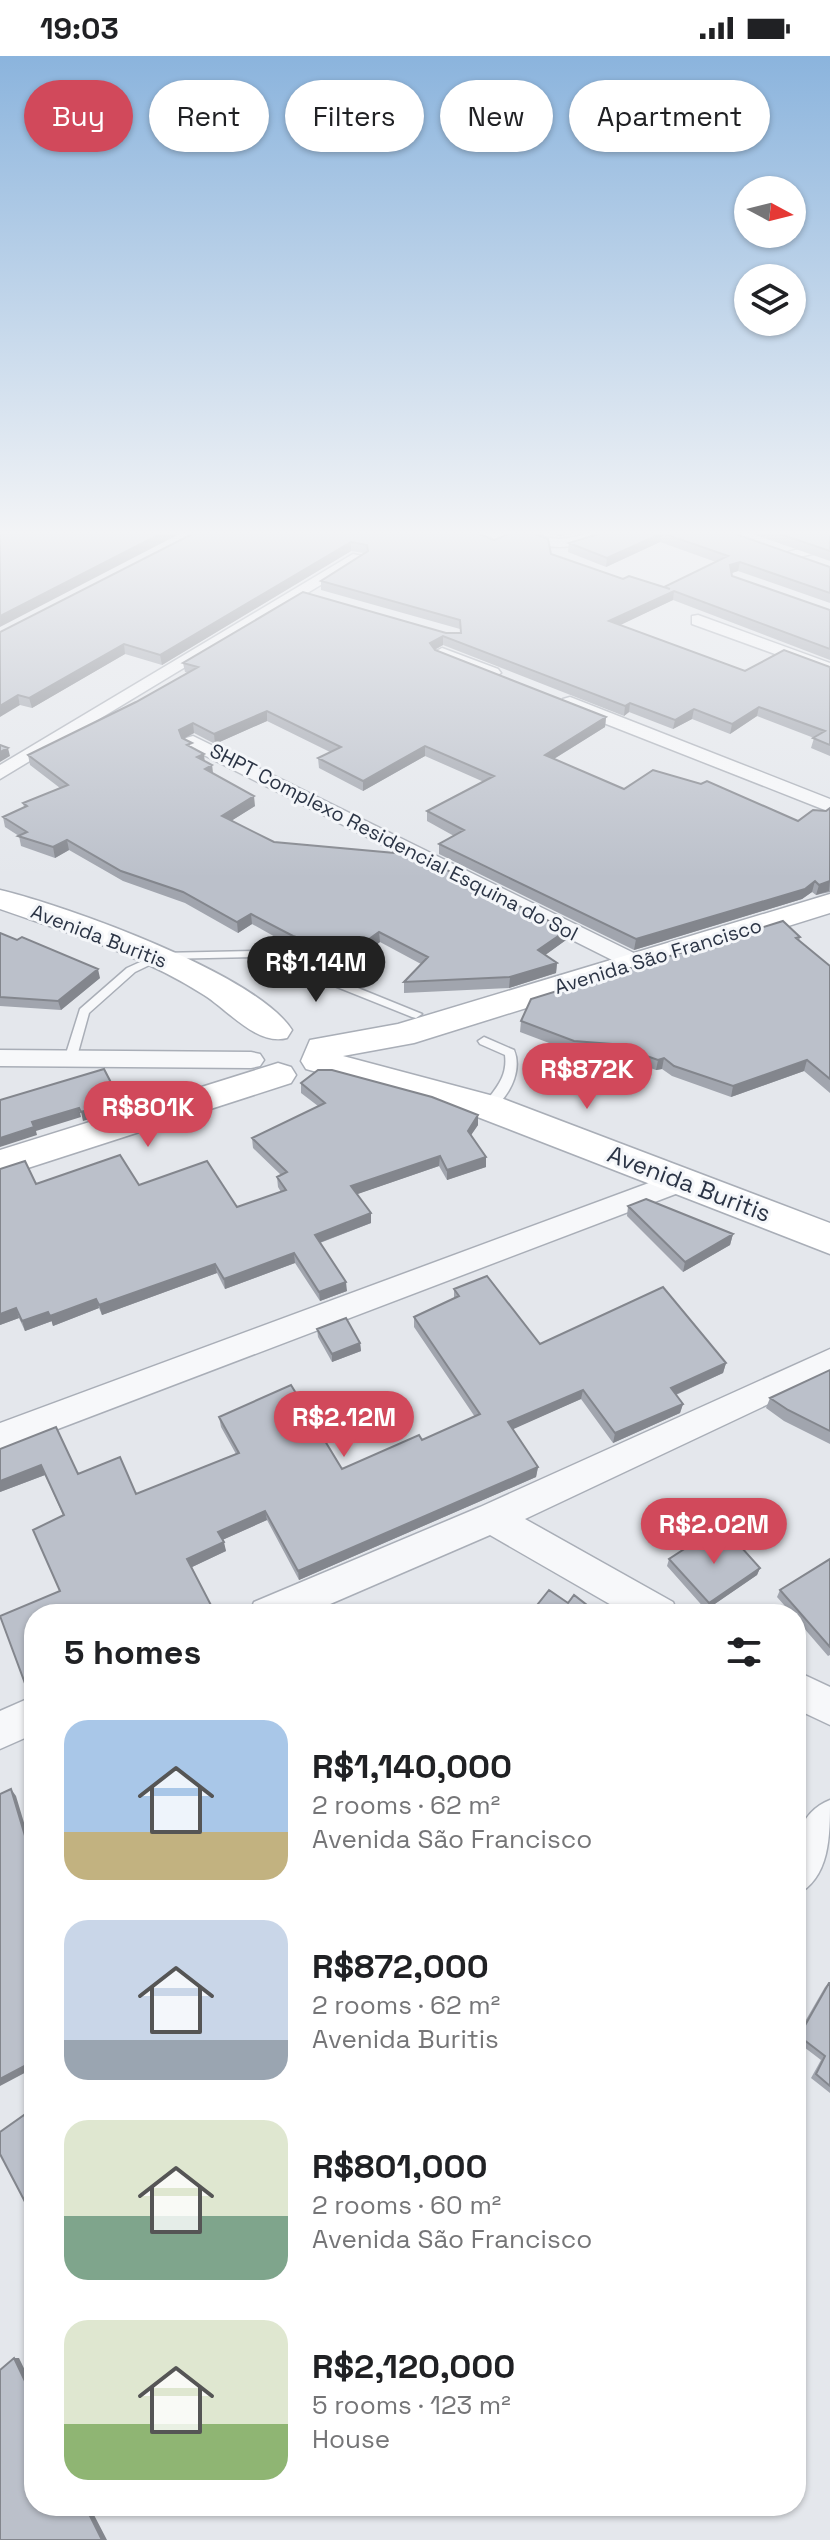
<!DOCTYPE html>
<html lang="en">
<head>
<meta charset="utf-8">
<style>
  body { margin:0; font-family:"Space Grotesk",sans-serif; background:#f2f2f2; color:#202124; height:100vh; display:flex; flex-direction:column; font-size:30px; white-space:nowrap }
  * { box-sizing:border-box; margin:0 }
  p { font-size:26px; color:#757577 }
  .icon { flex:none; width:44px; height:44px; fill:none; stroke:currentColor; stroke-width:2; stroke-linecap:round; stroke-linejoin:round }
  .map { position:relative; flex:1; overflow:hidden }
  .drawer { position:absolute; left:24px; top:1548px; width:782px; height:912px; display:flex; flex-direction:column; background:#fff; border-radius:32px; box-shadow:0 2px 6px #0004 }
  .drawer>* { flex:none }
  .hud { position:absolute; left:24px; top:24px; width:782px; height:72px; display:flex; gap:16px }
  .needle { width:52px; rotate:97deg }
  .fabs { position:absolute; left:734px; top:120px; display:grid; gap:16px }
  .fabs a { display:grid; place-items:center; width:72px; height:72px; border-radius:50%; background:#fff; box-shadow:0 2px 6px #0004; font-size:40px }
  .price { position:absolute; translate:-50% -68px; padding:0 18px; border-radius:28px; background:#d1495b; color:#fff; font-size:26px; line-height:52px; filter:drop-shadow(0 2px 4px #0008) }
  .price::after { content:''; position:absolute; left:50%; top:48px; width:24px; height:18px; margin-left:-12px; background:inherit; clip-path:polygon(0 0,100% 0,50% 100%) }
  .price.on { background:#222; color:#fff }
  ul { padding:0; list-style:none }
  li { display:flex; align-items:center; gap:24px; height:200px; padding:0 40px }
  li span { display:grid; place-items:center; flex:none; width:224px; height:160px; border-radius:24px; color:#555 }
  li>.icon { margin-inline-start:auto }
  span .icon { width:96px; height:96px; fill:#fffc; stroke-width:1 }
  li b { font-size:34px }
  h2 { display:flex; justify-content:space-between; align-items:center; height:96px; padding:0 40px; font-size:34px }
  .tag { padding:0 28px; border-radius:36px; background:#fff; box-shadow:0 2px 6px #0004; font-size:28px; line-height:72px }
  .tag.on { background:#d1495b; color:#fff }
  .status { display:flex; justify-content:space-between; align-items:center; height:56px; padding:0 40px; background:#fff; direction:ltr }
  .status svg { height:22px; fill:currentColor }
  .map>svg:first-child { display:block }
</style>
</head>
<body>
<div class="status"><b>19:03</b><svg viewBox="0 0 49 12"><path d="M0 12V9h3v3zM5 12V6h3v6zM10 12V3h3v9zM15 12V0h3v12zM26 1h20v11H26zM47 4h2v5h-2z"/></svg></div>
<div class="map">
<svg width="830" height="2484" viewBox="0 0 830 2484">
  <rect width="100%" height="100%" fill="#e4e7ec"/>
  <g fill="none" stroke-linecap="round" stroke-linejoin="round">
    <defs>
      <path id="lane" d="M254,895L279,900L422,958L416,962L412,961L272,905L254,901L162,903L135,916L89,957L76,1004L70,1008L64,1004L80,953L127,912L160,897Z
        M484,981L514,994C523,1015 508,1045 488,1055L482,1051C494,1034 508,1022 505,999L480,988L478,985Z"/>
      <path id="street" d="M507,474C525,474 541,482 559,483C576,483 592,474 610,474C584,497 534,496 507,474Z
        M830,484V494L786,504L778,499Z
        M353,498L367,501L0,723V709Z
        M698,559L830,607V618L692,568V560Z
        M442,592L498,613L501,617L492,622L486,621L436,601L433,597Z
        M570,641L830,743V756L563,651V643Z
        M193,680L646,903L650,908L646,913H630L186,690L183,686L186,682Z
        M0,994L251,996L260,998L264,1004L260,1010L251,1012L0,1010Z
        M684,1114L694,1117L698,1124L694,1131L0,1395V1367Z
        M830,1293V1319L525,1463L673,1546L678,1558H627L490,1479L307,1558H249L254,1546L480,1451Z
        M796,1615L830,1631V1669L796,1653Z
        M34,1640V1678L0,1693V1655Z
        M830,1744C830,1780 830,1822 796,1839C796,1802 790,1760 830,1744Z"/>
      <path id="secondary" d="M0,834C67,850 256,918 292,974L287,982C257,990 228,954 204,939C142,899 69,877 0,853Z
        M830,838V857L414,987L343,1000L501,1042L830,1167V1198L475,1060L306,1013L301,1005L310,984L398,968Z
        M278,1007L291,1011L296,1019L291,1027L0,1121V1094Z"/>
    </defs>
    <use href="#lane" stroke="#a9aeb7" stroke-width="3"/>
    <use href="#street" stroke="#a9aeb7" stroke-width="3"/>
    <use href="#secondary" stroke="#a9aeb7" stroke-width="3"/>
    <use href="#lane" fill="#f7f8fa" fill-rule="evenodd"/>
    <use href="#street" fill="#f7f8fa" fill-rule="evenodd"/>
    <use href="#secondary" fill="#fff" fill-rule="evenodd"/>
  </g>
  <path fill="#a1a5ae" d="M200,474L494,484L551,498L623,523L664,531L716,506L660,486L606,511L568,496L569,487L598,478L724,474L830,511V547L738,515L731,517L732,520L830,554V604L673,544L619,569L745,615L830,611V700L811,692L814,682L757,660L730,678L692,663L673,673L629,656L624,660L443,589L435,594L606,661L605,671L554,703L624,733L798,765L826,755L830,752V836L816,839L812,836L802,843L634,894L439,798V788L454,780L427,765V755L484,726L425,700L363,735L319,712L318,702L330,696L267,665L215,688L194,677L184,683L205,706L212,709L213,718L255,750L231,765L274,786L567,874L566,884L545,899L557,907L556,917L509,932L404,937V926L421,908L380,886L349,908L293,891L252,868L238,877L185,847L123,825L69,794L55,802L21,790L19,780L5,771L3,761L24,751L23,747L60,732L30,709L28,699L136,646L188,617L185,616L183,607L460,577V573L321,534V525L364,497L351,495L162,609L125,598L32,652L20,649L0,576Z
    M537,474H596L559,480L537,476Z
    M741,474H830V505Z
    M0,877L100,922L61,954L0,950Z
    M800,881L799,885L830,910V1037L804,1015L731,1041L672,1020L662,1013L656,1014L611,998L573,996L520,976L521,965Z
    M301,1027L478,1069L471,1079L486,1101V1111L447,1124L439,1110L357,1138L371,1167L320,1187L347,1235L320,1245L295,1207L225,1233L217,1217L102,1259L99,1252L53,1270L52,1265L25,1275L19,1262L0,1269V1113L36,1128L139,1129L237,1151L281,1136L278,1131L277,1121L281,1119L253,1092L252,1082L318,1050L301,1037Z
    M628,1150L733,1178L730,1189L683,1216L627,1160Z
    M487,1220L540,1288L663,1231L726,1307L723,1317L676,1339L683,1348L680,1357L613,1387L581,1343L512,1373L538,1411L536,1421L299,1524L267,1464L222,1484L226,1495L192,1511L214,1558H34V1639L30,1638L26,1630L0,1560L60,1535L33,1474L63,1459L45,1419L0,1436V1393L56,1371L78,1418L120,1401L136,1438L236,1398L221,1371L219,1361L291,1329L342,1413L419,1379L422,1384L475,1361L414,1271V1261L454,1242V1233Z
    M317,1273L360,1287L361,1295L332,1306L318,1281Z
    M830,1314V1388L784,1365L766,1352L770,1342Z
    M721,1490L760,1512L757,1519L706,1554L667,1510L669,1503Z
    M830,1503V1599L828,1600L796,1563V1558H792L777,1541L780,1534Z
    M829,1927H830V2037L811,2022L821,2004L796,1985V1981L825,1931Z"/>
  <path fill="#83868d" d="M168,474H187L0,571V560Z
    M559,474H596L559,480Z
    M662,477L660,486L606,511L607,502Z
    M351,486V495L162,609L160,599Z
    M740,506L738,515L729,518L730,509Z
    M674,535L673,544L608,575L609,565Z
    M443,580V589L430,596V587Z
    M124,588L125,598L32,652L29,642Z
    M18,639L20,649L0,661V650Z
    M630,647L629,656L624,660L625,650Z
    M759,651L757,660L730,678L732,668Z
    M694,653L692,663L673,673L675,664Z
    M267,655V665L215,688L214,678Z
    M606,661L605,671L544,709L545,699Z
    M193,667L194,677L181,684L179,674Z
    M425,690V700L363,735V725Z
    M8,692L10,700L0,706V696Z
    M204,698L205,708L197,701Z
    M212,709L213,719L205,713Z
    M254,740L255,750L223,770L222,760Z
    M67,784L69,794L55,802L53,791Z
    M815,825L812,836L802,843L634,894L636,883Z
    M830,825L829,835L816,839L819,829Z
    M251,858L252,868L238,877L237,866Z
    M567,874L566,884L537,905L538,894Z
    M379,876L380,886L349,908L348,898Z
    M557,907L556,917L509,932L510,921Z
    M98,913L100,922L61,954L58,945Z
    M664,1002L662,1013L656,1014L658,1004Z
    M807,1004L804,1015L731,1041L733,1030Z
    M120,1044L122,1053L83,1065L81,1056Z
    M79,1052L81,1061L36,1075L37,1079L0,1091V1082L32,1066Z
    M478,1059V1069L467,1085L468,1075Z
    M440,1100L439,1110L352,1140L351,1130Z
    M486,1101V1111L447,1124V1114Z
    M371,1157V1167L316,1188L315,1179Z
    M733,1178L730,1189L683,1216L685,1206Z
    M294,1197L295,1207L225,1233L224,1223Z
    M215,1208L217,1217L102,1259L99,1249Z
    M346,1226L347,1235L320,1245L319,1236Z
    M96,1243L99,1252L53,1270L50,1260Z
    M16,1252L19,1262L0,1269V1258Z
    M48,1256L52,1265L25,1275L22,1265Z
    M360,1287L361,1295L332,1306V1298Z
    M726,1307L723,1317L668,1342L671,1332Z
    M583,1334L581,1343L507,1376L508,1366Z
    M683,1348L680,1357L613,1387L615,1377Z
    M41,1409L45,1419L0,1436V1425Z
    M538,1411L536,1421L299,1524L298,1515Z
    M265,1455L267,1464L220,1485L218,1476Z
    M224,1486L226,1495L190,1512L187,1503Z
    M760,1512L757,1519L706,1554L709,1547Z
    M213,1553L214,1558H203Z
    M11,1733L16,1740L34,1800V1810Z
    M34,2005V2012L0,2030V2023Z
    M14,2302H19L34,2333V2344Z
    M96,2450H99L93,2457L107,2484H102L89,2458Z"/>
  <path fill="#bbc0ca" stroke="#83868d" stroke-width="2" d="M3,474H168L0,560V476Z
    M200,474H468L494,484L519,474H524L548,483L551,498L623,523L629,520L670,533L664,531L728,500L662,477L607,502L569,487L598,478L602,474H724L830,511V537L740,506L730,509L732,520L830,554V593L674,535L609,565L745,615L784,594L830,611V689L813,682L825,675L759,651L732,668L694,653L675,664L630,647L625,650L443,580L430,587L435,594L606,661L545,699L624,733L653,714L701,728L707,725L798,765L813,754L826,755L830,752V825L819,829L815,825L805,833L636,883L439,788L464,774L427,755L494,720L425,690L363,725L318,702L341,691L267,655L214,678L193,667L179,674L182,682L192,687L187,689L204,698L197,701L212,709L205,713L254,740L222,760L274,786L417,799L567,874L538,894L557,907L510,921L404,926L428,901L379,876L348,898L293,880L251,858L237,866L183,836L121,815L67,784L53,791L18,780L27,776L3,761L27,750L23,747L68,729L28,699L136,646L198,611L183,607L303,536L446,577H461L460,564L321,525L368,495L367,489L351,486L160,599L124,588L29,642L18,639L0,650V576Z
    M768,474H830V495Z
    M0,689L8,692L0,696Z
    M783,865L800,881L796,882L830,910V1023L807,1004L733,1030L674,1010L664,1002L658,1004L612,988L574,985L521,965L531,943Z
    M0,877L17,884L22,881L98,913L58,945L0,941Z
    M104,1013L120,1044L81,1056L79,1052L32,1066L34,1071L0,1082V1044Z
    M318,1014H332L432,1041L478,1059L468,1075L486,1101L447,1114L440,1100L351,1130L371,1157L315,1179L346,1226L319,1236L294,1197L224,1223L215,1208L99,1249L96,1243L50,1260L48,1256L22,1265L16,1252L0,1258V1113L25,1105L36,1128L120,1099L139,1129L207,1105L237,1151L286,1134L277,1121L287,1116L252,1082L325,1047L301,1027Z
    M646,1143L733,1178L685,1206L628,1150Z
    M487,1220L540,1288L663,1231L726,1307L671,1332L683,1348L615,1377L583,1334L508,1366L538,1411L298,1515L265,1455L218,1476L224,1486L187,1503L213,1553L203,1558H34V1631L26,1630L0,1560L60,1535L33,1474L64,1459L41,1409L0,1425V1393L56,1371L78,1418L120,1401L136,1438L239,1397L219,1361L291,1329L342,1413L419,1379L422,1384L480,1358L414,1261L459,1240L454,1233Z
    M346,1262L360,1287L332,1298L317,1273Z
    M830,1314V1375L788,1354L770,1342Z
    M709,1477L721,1490L733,1482L760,1512L709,1547L669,1503Z
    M830,1503V1591L780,1534Z
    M549,1534L568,1547L574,1539L592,1553L588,1558H530Z
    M11,1733L34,1810V2005L0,2023V1738Z
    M829,1927H830V2030L816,2018L825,2000L799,1980Z
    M34,2052V2163L0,2098V2076Z
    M14,2302L34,2344V2450H96L89,2458L102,2484H0V2314Z"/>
  <linearGradient id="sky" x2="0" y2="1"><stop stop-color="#8bb4dd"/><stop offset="0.58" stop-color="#f3f4f6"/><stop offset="1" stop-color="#f3f4f6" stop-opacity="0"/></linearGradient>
  <rect width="830" height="822" fill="url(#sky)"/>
  <g text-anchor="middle" stroke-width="6" stroke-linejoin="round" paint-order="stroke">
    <g font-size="20" fill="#2b3445" stroke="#f4f6f9">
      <text transform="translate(394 786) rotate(27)" y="7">SHPT Complexo Residencial Esquina do Sol</text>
      <text transform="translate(99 880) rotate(21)" y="7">Avenida Buritis</text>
      <text transform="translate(658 900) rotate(-17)" y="7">Avenida São Francisco</text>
    </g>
    <g font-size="24" fill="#2b3445" stroke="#f4f6f9">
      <text transform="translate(689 1128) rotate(21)" y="8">Avenida Buritis</text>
    </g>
  </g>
</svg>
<div class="fabs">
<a><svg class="needle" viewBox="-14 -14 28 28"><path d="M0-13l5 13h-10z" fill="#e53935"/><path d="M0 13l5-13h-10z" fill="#757577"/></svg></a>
<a><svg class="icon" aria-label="layers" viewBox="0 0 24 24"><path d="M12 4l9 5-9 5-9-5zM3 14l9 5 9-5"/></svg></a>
</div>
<b class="price on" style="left:316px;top:948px">R$1.14M</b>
<b class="price" style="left:587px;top:1055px">R$872K</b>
<b class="price" style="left:148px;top:1093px">R$801K</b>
<b class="price" style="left:344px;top:1403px">R$2.12M</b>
<b class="price" style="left:714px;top:1510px">R$2.02M</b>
<div class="hud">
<a class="tag on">Buy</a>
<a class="tag">Rent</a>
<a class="tag">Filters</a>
<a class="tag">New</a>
<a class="tag">Apartment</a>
</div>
<section class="drawer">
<h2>5 homes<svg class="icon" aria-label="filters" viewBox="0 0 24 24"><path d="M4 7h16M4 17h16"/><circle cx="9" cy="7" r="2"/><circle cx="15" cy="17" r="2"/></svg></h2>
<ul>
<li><span style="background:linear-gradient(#a9c7e8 70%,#c2b280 0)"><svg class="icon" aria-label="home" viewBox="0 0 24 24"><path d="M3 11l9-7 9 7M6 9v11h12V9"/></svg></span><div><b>R$1,140,000</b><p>2 rooms · 62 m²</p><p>Avenida São Francisco</p></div></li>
<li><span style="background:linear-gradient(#c9d6e8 75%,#9aa5b1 0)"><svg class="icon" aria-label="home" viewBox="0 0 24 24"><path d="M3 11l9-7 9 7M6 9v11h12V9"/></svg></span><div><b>R$872,000</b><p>2 rooms · 62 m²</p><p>Avenida Buritis</p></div></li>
<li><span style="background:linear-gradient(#dfe7d0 60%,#7fa58c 0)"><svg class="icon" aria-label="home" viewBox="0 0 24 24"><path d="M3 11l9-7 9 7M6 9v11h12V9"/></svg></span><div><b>R$801,000</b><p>2 rooms · 60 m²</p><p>Avenida São Francisco</p></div></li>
<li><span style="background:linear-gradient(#dfe7d0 65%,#8fb573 0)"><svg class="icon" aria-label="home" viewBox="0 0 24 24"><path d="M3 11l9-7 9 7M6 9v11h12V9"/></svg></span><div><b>R$2,120,000</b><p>5 rooms · 123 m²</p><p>House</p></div></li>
</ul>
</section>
</div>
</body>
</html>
